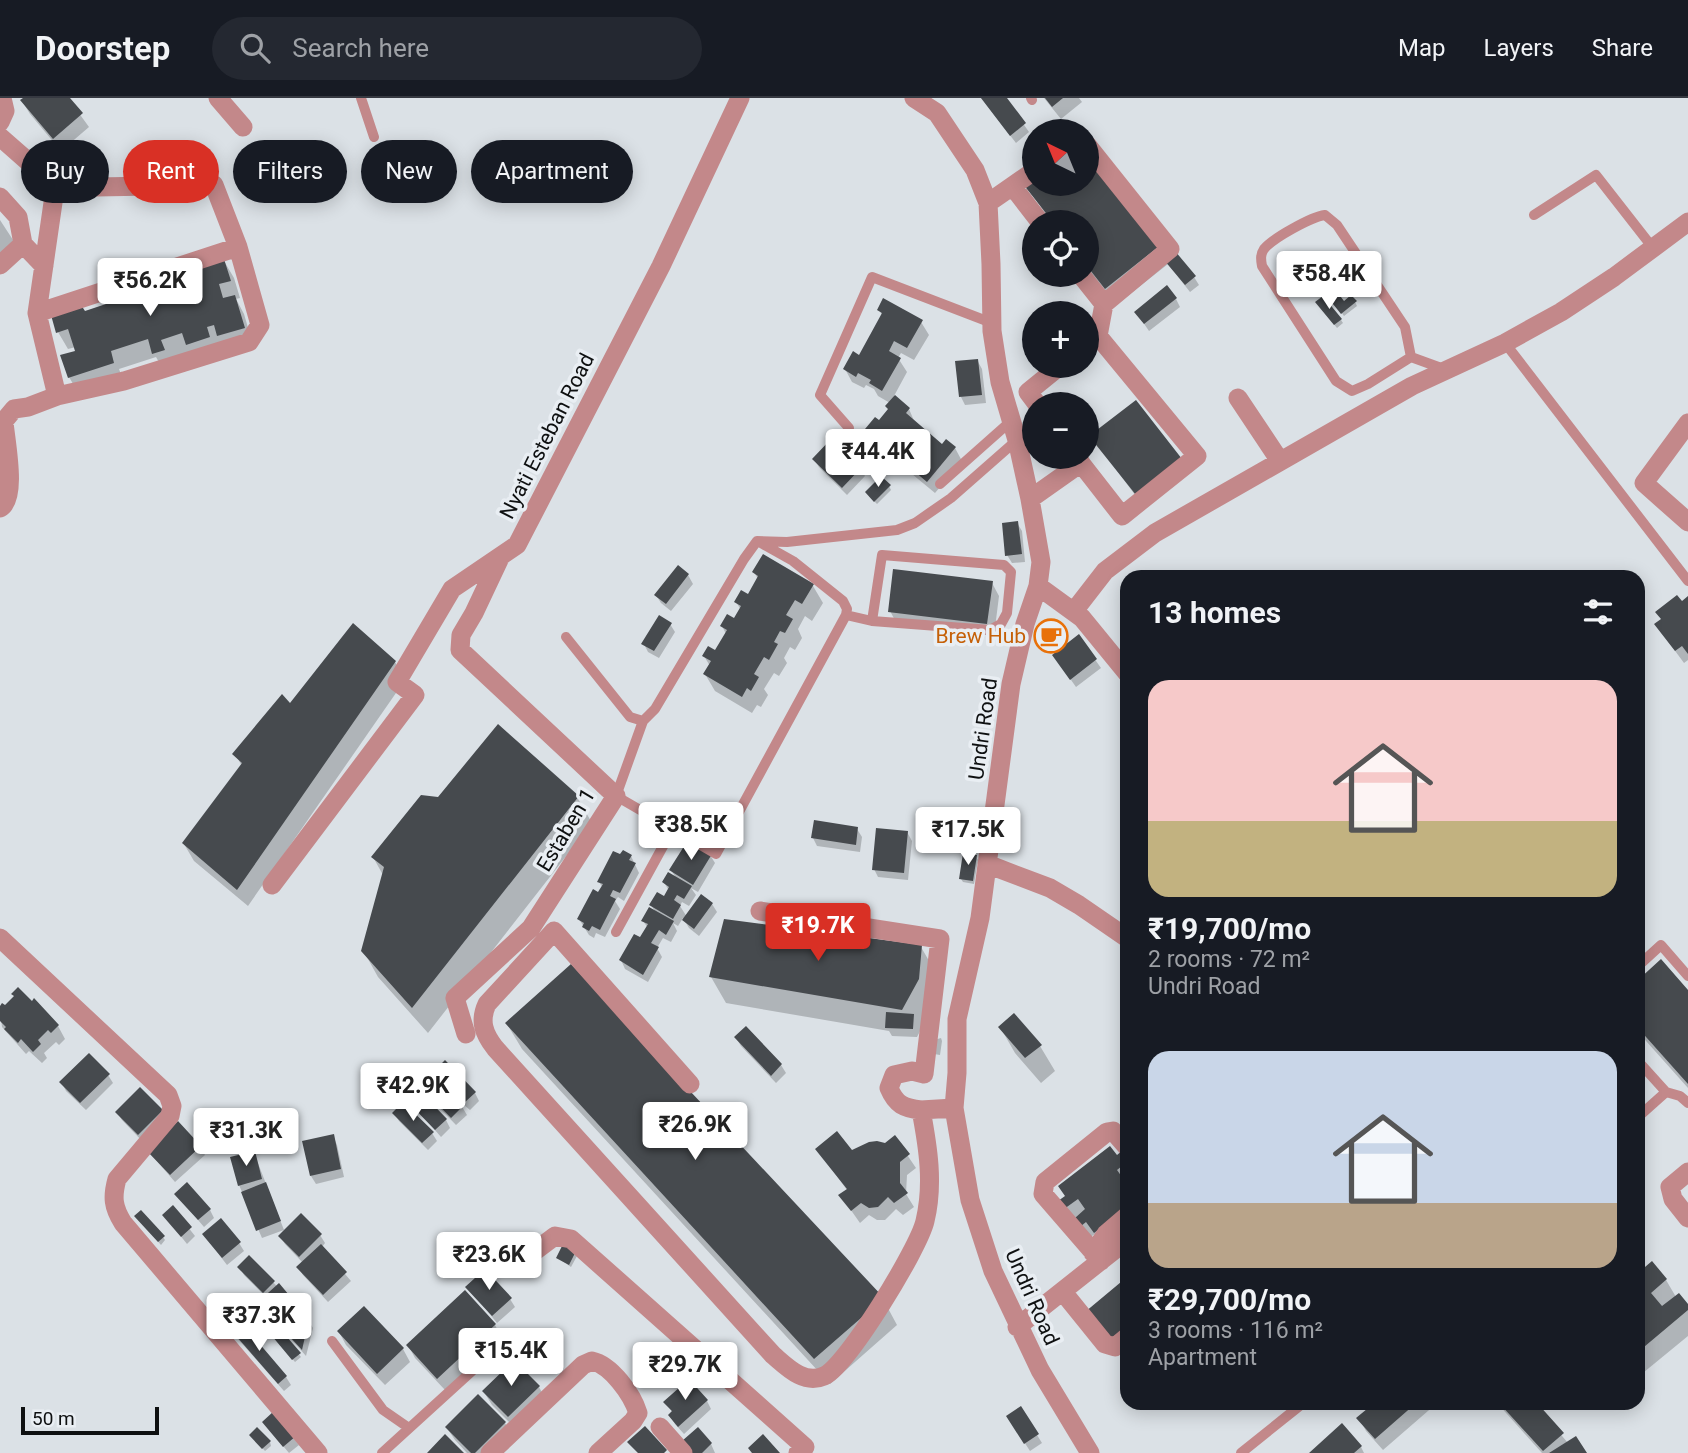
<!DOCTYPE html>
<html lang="en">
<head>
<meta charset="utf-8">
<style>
  body { margin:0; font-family:Roboto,sans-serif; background:#242831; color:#f1f3f6; height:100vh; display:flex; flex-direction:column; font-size:26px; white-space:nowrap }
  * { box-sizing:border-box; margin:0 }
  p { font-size:23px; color:#9ea1a6 }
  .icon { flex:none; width:38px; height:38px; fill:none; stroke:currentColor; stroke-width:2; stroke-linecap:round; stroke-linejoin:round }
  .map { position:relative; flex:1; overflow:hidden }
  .details { position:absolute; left:1120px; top:472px; width:525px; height:840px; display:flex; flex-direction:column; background:#171b24; border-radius:21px; box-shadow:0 4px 18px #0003 }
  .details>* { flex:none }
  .top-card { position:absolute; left:21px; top:42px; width:665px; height:63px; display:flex; gap:14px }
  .needle { width:46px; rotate:317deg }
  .fabs { position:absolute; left:1022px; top:21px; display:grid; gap:14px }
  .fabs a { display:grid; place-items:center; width:77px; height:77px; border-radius:50%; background:#171b24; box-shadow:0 4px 18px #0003; font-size:35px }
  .scale { position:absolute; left:21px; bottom:18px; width:138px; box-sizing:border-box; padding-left:7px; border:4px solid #0e1011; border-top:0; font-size:19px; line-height:24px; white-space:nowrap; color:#0e1011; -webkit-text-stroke:5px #e9eef3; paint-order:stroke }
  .price { position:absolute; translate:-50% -60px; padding:0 16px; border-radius:7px; background:#fff; color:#222; font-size:23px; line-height:46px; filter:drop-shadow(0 2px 4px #0008) }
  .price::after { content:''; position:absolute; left:50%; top:42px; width:21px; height:16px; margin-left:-10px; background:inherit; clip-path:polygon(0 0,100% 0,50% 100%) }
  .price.on { background:#d93025; color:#fff }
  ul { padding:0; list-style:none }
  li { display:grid; align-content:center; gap:14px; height:371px; padding:0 28px }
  li span { display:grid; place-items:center; height:217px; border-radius:21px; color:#555 }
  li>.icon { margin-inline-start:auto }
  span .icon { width:126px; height:126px; fill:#fffc; stroke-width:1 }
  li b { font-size:30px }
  h2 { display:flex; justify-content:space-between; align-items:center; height:84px; padding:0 28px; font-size:30px }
  .tag { padding:0 24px; border-radius:32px; background:#171b24; box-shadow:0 4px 18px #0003; font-size:24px; line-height:63px }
  .tag.on { background:#d93025; color:#fff }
  header { display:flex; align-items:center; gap:42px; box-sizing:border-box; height:98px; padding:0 35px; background:#171b24; border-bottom:2px solid #363941 }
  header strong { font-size:33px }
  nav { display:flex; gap:38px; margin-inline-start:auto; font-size:24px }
  .search { width:490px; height:63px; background:#242831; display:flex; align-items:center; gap:18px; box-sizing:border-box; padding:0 24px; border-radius:38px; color:#9ea1a6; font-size:26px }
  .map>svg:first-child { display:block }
</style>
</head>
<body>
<header>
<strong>Doorstep</strong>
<div class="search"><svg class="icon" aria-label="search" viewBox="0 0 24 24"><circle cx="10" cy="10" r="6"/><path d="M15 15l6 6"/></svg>Search here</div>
<nav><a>Map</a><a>Layers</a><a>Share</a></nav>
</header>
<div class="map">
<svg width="1688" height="1355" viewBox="0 0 1688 1355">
  <rect width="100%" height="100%" fill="#dbe1e6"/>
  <path fill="#0003" d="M25,0H68L89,29L61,53L30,16L22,3Z
    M981,0H1005L1029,34L1016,45Z
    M1044,0H1079L1082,4L1061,21Z
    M1087,61L1194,179L1199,187L1190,194L1168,166L1116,207L1087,170V124H1051L1026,87L1034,80V86H1087Z
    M0,122L15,145L0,157Z
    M224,163L234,180L240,200L236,201L244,216L253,247L164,273L156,259L119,271L123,282L79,296L69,279L78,254L76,249L68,251L58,234L84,215L196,181Z
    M1330,200L1344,205L1355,204L1357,208L1344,218Z
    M1176,201L1180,209L1149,233L1136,214Z
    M1319,208L1341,222L1343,225L1337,230Z
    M879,212L921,224L929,237L914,262L901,255L898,260L907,274L894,298L909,311L915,325L942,348L946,343L955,350L962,363L935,395L912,376L905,364L902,367L875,344L867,331L879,324L889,312L890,305L878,298L874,291L866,287L864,290L852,284L845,271L860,259L883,218Z
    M977,262L982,271L986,305L965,307L961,299L957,265Z
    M1135,304L1144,409L1092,339Z
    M814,361L860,370L865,378L847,397L819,369Z
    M889,388L891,392L877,406L869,398Z
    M1017,425L1022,433L1025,464L1012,465L1007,457Z
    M678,470L688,477L693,486L671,513L661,505L656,497Z
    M754,474L813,488L823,505L812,523L805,518L798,531L802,540L795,552L790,549L784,560L787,565L779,578L774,575L764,591L768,597L761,609L757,607L752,615L715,593L705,576L710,568L704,558L715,555L726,536L722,528L735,522L741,512L736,504L748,498L758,481Z
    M992,485L999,498L994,538L897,526L890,513Z
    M1688,500V562L1684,565L1656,527Z
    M670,526L675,534L659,560L648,554L644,546Z
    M1079,539L1101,570L1076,589L1059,565Z
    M395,564L405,582L248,808L194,763L184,746L242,668L235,656L290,608Z
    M577,699L592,725L428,935L378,879L363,852L383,777L373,759L439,701Z
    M857,731L862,739L860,754L817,748L813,740Z
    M907,734L912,743L908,782L878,779L874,771Z
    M710,757L715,765L698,794L691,790L696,797L689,808L682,804L680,808L687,819L712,806L717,814L699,838L689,830L683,820L678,828L673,825L677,833L671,844L663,840L657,850L662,859L648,884L625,871L621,862L641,842L648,830L643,823L656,815L651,807L664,801L669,793L664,784L676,780L671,772Z
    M631,758L639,775L624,803L618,799L615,803L620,811L605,839L596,835L594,840L589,837L579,821L599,797L603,790L599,784L621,759Z
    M976,759L978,762L974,786L963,784L961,781Z
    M921,849L936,875L933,908L917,939L892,938L889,933L726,905L711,879Z
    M1638,884L1688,894V990L1638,934Z
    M0,912L58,928L65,941L59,947L56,944L44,955L47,960L42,965L29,953L26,956L2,929Z
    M507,926L883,1201L897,1227L830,1286L522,951Z
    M1000,929L1040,948L1055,973L1041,985L1015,955Z
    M746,930L781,967L786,975L776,985L741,948L736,940Z
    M941,940L942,943L940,957L934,956V942Z
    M436,974L475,995L479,1003L470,1012L458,1002L467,1017L456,1027L426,996L421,988L444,989Z
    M108,977L113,985L86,1012L66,993L62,985Z
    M409,1002L446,1022L450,1030L441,1039Z
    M162,1013L143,1044L122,1022L117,1014Z
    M394,1015L432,1035L437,1043L428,1052L399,1023Z
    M333,1038L337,1047L344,1079L316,1086L311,1078Z
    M895,1039L916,1070L907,1077L906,1096L914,1109L903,1117L896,1111L885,1122H877L869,1117L860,1125L841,1098L847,1092L817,1051L851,1054L885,1047Z
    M200,1049L205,1057L175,1084L149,1054Z
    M254,1055L284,1132L262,1140L239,1087Z
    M1117,1059L1127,1060V1128L1103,1146L1095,1136L1089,1140L1073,1123L1061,1103Z
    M176,1096L210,1112L214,1120L204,1129Z
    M173,1110L195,1138L187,1146L164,1117Z
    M139,1122L163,1139L165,1142L161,1147Z
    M204,1137L239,1145L244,1153L227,1167Z
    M320,1137L325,1145L322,1149L351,1183L328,1204L303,1177L298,1169L303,1165L285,1146L280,1138Z
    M564,1149L577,1158L571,1169L558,1160Z
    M240,1169L273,1184L308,1222L313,1230L306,1258L285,1234L283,1236L301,1259L295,1264L276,1242L274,1238L282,1231L260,1204L266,1199L244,1177Z
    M1638,1177L1666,1182L1676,1199L1688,1208V1238L1638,1279Z
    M468,1189L510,1201L515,1209L497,1225Z
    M465,1195L495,1227L502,1240L445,1292L415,1260L408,1247Z
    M364,1210L403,1251L410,1264L385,1287L346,1247L339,1234Z
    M241,1227L286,1279L291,1287L284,1293L238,1241L234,1233Z
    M539,1289L546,1302L516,1331L492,1307L484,1294Z
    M478,1299L505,1325L512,1338L495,1355H467L455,1342L447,1330Z
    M707,1303L711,1311L684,1336L675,1326L670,1318L673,1315L665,1304Z
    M1375,1306H1436L1383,1352L1366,1333L1359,1320Z
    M1498,1306H1535L1568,1345L1585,1355H1542Z
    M274,1316L299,1347L289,1355L264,1325Z
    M1013,1327L1037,1337L1042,1345L1030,1353Z
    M698,1331L711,1346L715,1355H692Z
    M253,1340L270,1344L271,1348L265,1353Z
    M1361,1349L1364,1355H1312Z"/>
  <path fill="#464a4e" d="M23,0H70L83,15L53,41L20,2Z
    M981,0H1007L1026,25L1010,38Z
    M1045,0H1063L1052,9Z
    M1087,58L1158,149L1105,191L1087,168V124H1053L1023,86L1034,78V86H1087Z
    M1175,153L1196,178L1185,187L1164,162Z
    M224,161L231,183L219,186L223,200L235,197L245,230L217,238L214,227L207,229L210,239L186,247L182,235L161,242L165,252L152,256L148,241L111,253L114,265L68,280L60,257L75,253L68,231L56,235L51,217L81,207L85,213L109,205L107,198L167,180L169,187L193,180L191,171Z
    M1167,187L1177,200L1144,226L1134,214Z
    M1334,190L1344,203L1351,197L1357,203L1341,216L1325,196Z
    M1323,198L1342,221L1334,227L1315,204Z
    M883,200L923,222L907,250L894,243L889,253L901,260L882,293L869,285L871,282L858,275L856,279L843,271L853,253L859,257L882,215L877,212Z
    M978,261L982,297L959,299L955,263Z
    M895,297L910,310L906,315L942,346L946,341L956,349L927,384L902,363L912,352L904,345L894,356L865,331L875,319L879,322L888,311L885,308Z
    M1136,302L1182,361L1136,397L1089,338Z
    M832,340L862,369L842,390L812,361Z
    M881,378L891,387L874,404L865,394Z
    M1018,423L1022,456L1005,458L1002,425Z
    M763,456L814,486L802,506L795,502L786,517L793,521L785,535L780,533L774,544L778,546L769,562L764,559L754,576L759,579L751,593L747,590L742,599L703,576L711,563L702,558L708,548L715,552L727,532L720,528L727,516L734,520L741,508L734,504L741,492L748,496L758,478L752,474Z
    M678,467L689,476L666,506L654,497Z
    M893,471L993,483L987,526L888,514Z
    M1677,497L1682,503L1688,498V556L1682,548L1675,553L1654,526L1661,521L1655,514Z
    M659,517L672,525L654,553L641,546Z
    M353,525L396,563L237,792L182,745L242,665L232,656L282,596L290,605Z
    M1079,536L1097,561L1070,582L1052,557Z
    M498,626L579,698L412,910L361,853L384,769L371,759L421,697L438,699Z
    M814,722L858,729L856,747L811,740Z
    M876,730L908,733L904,775L872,772Z
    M688,742L712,756L693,787L669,772Z
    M623,752L632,757L629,762L636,765L620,795L613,792L610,798L616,801L600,832L592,828L589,833L582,829L584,825L577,821L593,791L598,794L603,786L597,784L613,753L620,756Z
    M963,755L977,757L973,783L959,781Z
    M668,774L692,788L684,801L677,797L674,802L681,807L673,821L649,807L657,794L664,798L669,789L662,784Z
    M701,796L713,805L694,831L682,822Z
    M649,809L674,823L666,837L659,832L651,845L659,849L643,877L619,862L634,836L640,839L648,826L641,823Z
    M724,821L922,847L919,881L902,912L709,879Z
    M1661,861L1688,892V986L1638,930V882Z
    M571,866L884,1200L814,1261L505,925Z
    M18,889L32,903L34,900L59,927L51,935L48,932L38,942L41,946L33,954L21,941L18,945L4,931L6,929L0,923V908L2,905L5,907L14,898L11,896Z
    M886,914L914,916L913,931L885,930Z
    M1014,915L1042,947L1025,960L998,929Z
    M746,928L782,966L771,978L734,939Z
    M89,955L110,976L80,1005L59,984Z
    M445,962L476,994L464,1005L433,974Z
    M431,976L463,1008L451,1020L419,987Z
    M140,989L163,1012L138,1037L115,1014Z
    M418,991L447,1021L435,1032L406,1002Z
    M403,1004L434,1034L422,1045L392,1015Z
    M178,1023L201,1048L170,1077L147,1053Z
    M837,1033L852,1052L869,1044L877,1043L885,1045L895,1037L910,1056L900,1064V1085L908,1095L894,1105L888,1099L878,1109L869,1110L861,1105L851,1113L838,1097L847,1091L815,1051Z
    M334,1036L341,1071L310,1078L302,1043Z
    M1110,1048L1117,1057L1123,1052L1127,1057V1064L1117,1072L1122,1079L1127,1075V1110L1094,1135L1086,1124L1081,1128L1075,1120L1085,1111L1078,1101L1064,1111L1058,1103L1065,1098L1058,1088Z
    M255,1053L262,1081L238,1088L230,1059Z
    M187,1084L211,1111L198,1122L174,1096Z
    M266,1084L281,1123L256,1133L241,1094Z
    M173,1107L192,1129L181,1139L162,1117Z
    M141,1112L165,1138L158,1144L134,1118Z
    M301,1115L322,1136L299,1159L278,1138Z
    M221,1120L241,1144L222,1160L202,1136Z
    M321,1146L347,1174L323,1197L296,1169Z
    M563,1146L576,1153L569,1167L556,1160Z
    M249,1157L275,1183L263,1195L237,1169Z
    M1652,1163L1667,1181L1651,1195L1662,1208L1679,1195L1688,1206V1212L1638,1254V1175Z
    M485,1171L512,1200L492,1218L465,1189Z
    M1127,1179V1228L1108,1243L1085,1214Z
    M279,1185L309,1221L302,1252L258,1204Z
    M465,1192L496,1226L437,1281L406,1247Z
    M364,1208L404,1250L377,1276L337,1233Z
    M241,1224L287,1278L278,1286L231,1232Z
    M280,1231L301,1255L292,1262L272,1238Z
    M514,1262L540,1288L508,1319L482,1293Z
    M689,1281L708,1302L678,1329L668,1317L672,1313L663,1304Z
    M478,1296L506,1324L475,1355H471L445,1329Z
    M1373,1306H1415L1375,1341L1356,1320Z
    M1500,1306H1538L1564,1335L1543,1353Z
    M1021,1308L1039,1336L1024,1346L1006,1318Z
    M274,1313L296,1338L283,1349L262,1324Z
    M1342,1325L1362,1348L1354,1355H1309Z
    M645,1328L667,1352L664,1355H638L627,1344Z
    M257,1329L271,1343L262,1351L249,1337Z
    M698,1329L712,1345L702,1355H692L682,1343Z
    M445,1336L464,1355H427Z
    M763,1336L780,1355H752L748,1350Z
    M1576,1338L1587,1355H1549Z"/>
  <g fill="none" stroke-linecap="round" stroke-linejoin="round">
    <path stroke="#c3888a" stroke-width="10" d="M361,0L374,39
      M1031,0L1032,2
      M1534,117L1596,77L1653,150
      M1505,245L1688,483
      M1411,259L1405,229L1337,127L1325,117C1311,119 1273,140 1264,151C1260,157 1261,162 1262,168L1336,283L1352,293L1368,286L1411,259L1444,271
      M849,330L820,297L872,179L992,225
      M940,386L1011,323
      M761,445L793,463L843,503L847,511L846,517
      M566,539L630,619L643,623L655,611L744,461L757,443L787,444L897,432L915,425L951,400L1017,342
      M643,623L616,698L716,756L846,517L872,523L990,532L1001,526L1007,515L1011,474L1004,467L882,457L872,523
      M616,834L673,730
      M1638,868L1661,847L1688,878
      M1638,963L1666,994L1680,998L1688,1005
      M1638,1019L1666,994
      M332,1243L383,1312L409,1330
      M382,1355L472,1273
      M1241,1355L1302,1306"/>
    <path stroke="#c3888a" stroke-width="19" d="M218,0L243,29
      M914,0L937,15L975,72L988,105L991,166L992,233L1000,284L1017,342L1030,401L1041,464L1038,488L1025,526L1011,586L980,820L957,921V975L954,1010L970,1102L993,1173L1040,1272L1090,1355
      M0,24L5,13L2,0
      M0,39L40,74L56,84L95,89L214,87L238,149L37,215
      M1087,47L1170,151L1104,206L1098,238L1087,247
      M56,84L37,215L57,298L124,283L249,244L260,227L238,149
      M1013,89L1040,124
      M0,99L18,119L23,146
      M988,105L1034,73
      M0,167L23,146L44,168
      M1081,177L1104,206
      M1238,300L1280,363
      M1037,306L1028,294L1060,268
      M1688,325L1644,385L1688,424
      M1076,359L1122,418L1197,358L1098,238
      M1030,401L1081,365
      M0,410C18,401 5,341 4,323L14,311L28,309L57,298
      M1038,488L1082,520L1127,575
      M1074,513L1105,473L1155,435L1412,288L1505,245L1561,214L1614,179L1688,124
      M987,766L1050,790L1079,807L1127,840
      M272,787L415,597L397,584L452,491L517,447L661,168L740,0
      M760,813L940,841L924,976L912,973L894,977L889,990C896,1007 904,1010 921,1012
      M0,840L168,997L172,1008L170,1018L117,1081C112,1099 113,1109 123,1125L318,1355
      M466,936L455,900L531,830L616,698L460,552L461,537L474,515L499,462
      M690,986L554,833L487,906C479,923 484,936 495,950L773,1257C787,1269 804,1287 824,1278C847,1268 919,1150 925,1123C934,1086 928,1049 921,1012L954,1010
      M1688,1074L1670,1089L1673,1101L1688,1120
      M1093,1155L1106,1136L1127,1118
      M1101,1163L1043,1096L1045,1084L1107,1034L1113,1033L1127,1049
      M515,1168L555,1138L571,1141L805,1349L798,1355
      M1063,1194L1105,1246L1115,1249L1127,1239
      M1017,1229L1127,1142
      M660,1329L683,1355
      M490,1355L583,1267L592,1263C611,1267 632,1296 638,1315L633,1323L598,1355"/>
  </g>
  <defs>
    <symbol id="cafe-ring" viewBox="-11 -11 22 22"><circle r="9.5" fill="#e9eef3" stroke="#e8710a" stroke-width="1.5"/><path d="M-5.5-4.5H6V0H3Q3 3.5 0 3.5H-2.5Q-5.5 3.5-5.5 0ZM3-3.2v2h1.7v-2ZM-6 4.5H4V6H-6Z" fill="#e8710a"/></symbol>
  </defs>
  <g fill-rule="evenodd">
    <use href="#cafe-ring" x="1032" y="519" width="38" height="38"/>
  </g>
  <g text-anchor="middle" stroke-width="7" stroke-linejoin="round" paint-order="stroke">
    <g font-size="21" fill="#0e1011" stroke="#e9eef3">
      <text transform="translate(547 338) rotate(-63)" y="7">Nyati Esteban Road</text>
      <text transform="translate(983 631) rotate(-82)" y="7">Undri Road</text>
      <text transform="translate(566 732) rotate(-59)" y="7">Estaben 1</text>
      <text transform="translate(1032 1199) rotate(66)" y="7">Undri Road</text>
    </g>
    <g font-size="21" fill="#c56008" stroke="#e9eef3" text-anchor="end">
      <text x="1026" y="545">Brew Hub</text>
    </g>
  </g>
</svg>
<div class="fabs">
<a><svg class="needle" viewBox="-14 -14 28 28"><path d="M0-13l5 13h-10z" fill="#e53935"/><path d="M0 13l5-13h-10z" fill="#9ea1a6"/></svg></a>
<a><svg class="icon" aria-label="locate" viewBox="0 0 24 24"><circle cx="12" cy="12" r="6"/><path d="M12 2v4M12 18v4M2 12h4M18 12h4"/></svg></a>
<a>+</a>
<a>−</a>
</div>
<div class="scale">50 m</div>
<b class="price" style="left:1329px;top:213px">₹58.4K</b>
<b class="price" style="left:150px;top:220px">₹56.2K</b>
<b class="price" style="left:878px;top:391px">₹44.4K</b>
<b class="price" style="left:691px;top:764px">₹38.5K</b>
<b class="price" style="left:968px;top:769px">₹17.5K</b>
<b class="price on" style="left:818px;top:865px">₹19.7K</b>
<b class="price" style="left:413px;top:1025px">₹42.9K</b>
<b class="price" style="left:695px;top:1064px">₹26.9K</b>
<b class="price" style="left:246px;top:1070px">₹31.3K</b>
<b class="price" style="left:489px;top:1194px">₹23.6K</b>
<b class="price" style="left:259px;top:1255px">₹37.3K</b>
<b class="price" style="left:511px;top:1290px">₹15.4K</b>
<b class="price" style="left:685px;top:1304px">₹29.7K</b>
<div class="top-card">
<a class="tag">Buy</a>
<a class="tag on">Rent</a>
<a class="tag">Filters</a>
<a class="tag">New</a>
<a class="tag">Apartment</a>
</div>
<section class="details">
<h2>13 homes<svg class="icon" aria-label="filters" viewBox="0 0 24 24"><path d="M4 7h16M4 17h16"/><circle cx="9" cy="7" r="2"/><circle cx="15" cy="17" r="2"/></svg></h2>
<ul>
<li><span style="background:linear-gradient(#f6c9c9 65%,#c2b280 0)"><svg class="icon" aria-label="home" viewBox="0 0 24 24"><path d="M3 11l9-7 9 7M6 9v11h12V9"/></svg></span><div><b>₹19,700/mo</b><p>2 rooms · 72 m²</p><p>Undri Road</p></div></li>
<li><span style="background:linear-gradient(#c9d6e8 70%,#b9a48a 0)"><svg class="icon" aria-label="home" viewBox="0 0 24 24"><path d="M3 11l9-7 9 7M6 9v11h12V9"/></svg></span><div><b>₹29,700/mo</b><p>3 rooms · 116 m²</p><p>Apartment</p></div></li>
</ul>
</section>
</div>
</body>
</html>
